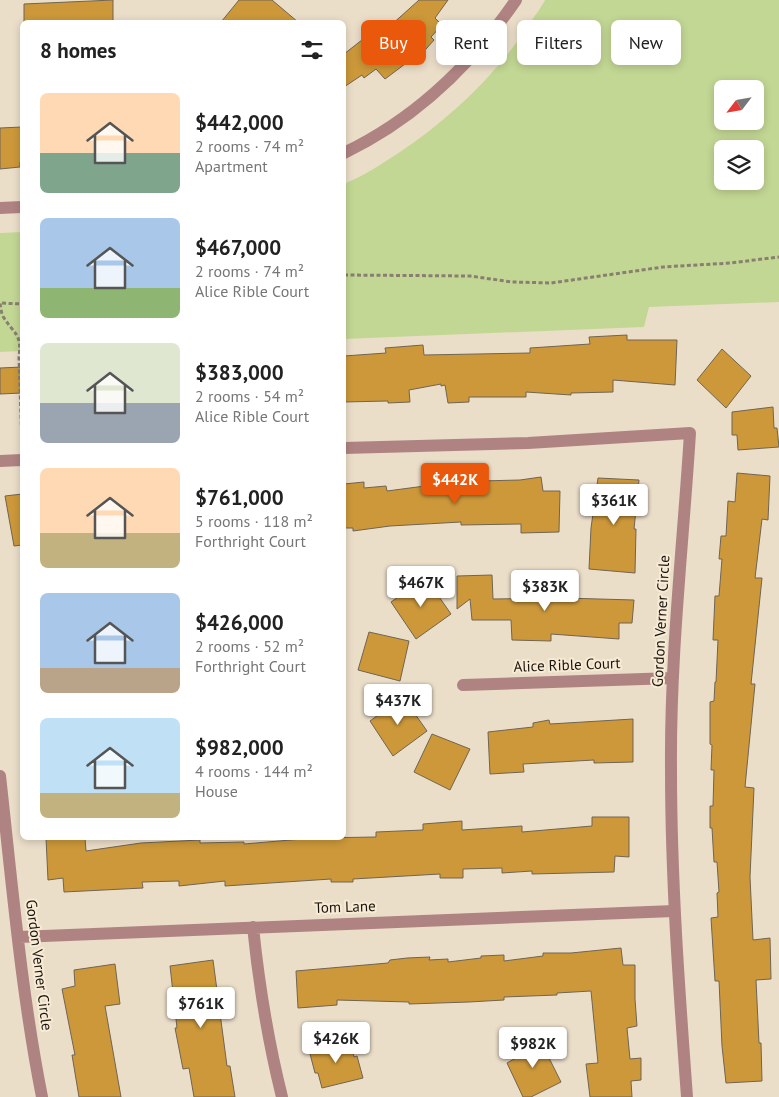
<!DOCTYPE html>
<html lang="en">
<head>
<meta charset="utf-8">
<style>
  body { margin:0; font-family:"PT Sans",sans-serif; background:#f2f2f2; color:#222; height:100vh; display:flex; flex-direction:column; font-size:19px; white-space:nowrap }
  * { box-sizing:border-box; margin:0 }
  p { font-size:16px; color:#767676 }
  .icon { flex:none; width:28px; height:28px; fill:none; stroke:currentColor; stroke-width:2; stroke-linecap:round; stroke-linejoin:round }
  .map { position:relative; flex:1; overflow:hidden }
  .sheet { position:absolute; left:20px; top:20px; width:326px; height:820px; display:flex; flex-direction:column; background:#fff; border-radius:8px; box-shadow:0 2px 8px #0003 }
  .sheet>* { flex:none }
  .banner { position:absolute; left:361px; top:20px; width:342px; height:45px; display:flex; gap:10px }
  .needle { width:32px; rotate:239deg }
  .tools { position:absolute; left:714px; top:80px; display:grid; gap:10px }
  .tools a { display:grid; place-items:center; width:50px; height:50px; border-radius:8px; background:#fff; box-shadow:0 2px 8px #0003; font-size:25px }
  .price { position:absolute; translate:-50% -42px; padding:0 11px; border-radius:5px; background:#fff; color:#222; font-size:16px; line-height:32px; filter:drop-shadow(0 1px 2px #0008) }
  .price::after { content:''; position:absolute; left:50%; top:30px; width:15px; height:11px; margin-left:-8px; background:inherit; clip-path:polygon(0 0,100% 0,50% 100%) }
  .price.on { background:#ea580c; color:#fff }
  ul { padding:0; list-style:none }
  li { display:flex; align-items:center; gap:15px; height:125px; padding:0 20px }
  li span { display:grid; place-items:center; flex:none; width:140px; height:100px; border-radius:8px; color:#555 }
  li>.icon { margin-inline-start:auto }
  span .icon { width:60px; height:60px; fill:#fffc; stroke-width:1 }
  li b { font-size:21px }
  h2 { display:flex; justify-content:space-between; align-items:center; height:60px; padding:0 20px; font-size:21px }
  .tag { padding:0 18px; border-radius:8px; background:#fff; box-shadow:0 2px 8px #0003; font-size:18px; line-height:45px }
  .tag.on { background:#ea580c; color:#fff }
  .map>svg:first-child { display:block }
</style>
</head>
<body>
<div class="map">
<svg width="779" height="1097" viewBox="0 0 779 1097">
  <rect width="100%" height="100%" fill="#ebdec9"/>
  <path fill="#c3d794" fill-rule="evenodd" d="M545,0H779V302L649,307L644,327L344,339V184C363,176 380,165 397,154C448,120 492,79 526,29C532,19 540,10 545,0ZM722,89H755V121H722ZM722,149H755V181H722Z
    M22,232V351L0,352V233Z"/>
  <path fill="#cc983a" stroke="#706452" d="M113,0V22H24V4Z
    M239,0H272L298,22H221Z
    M419,0H448L435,18L442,25L431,37L434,40L419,57L417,55L385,79L376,69L364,78L362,75L344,87V54L376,29L380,35Z
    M22,127V162H20V167L0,169V128Z
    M627,335V340H677L675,385L613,380V392L571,393V395L526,392V397H469V402L448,403L445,385L441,386V384L409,390L410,402L388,403V401L344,402V356L386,353L385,348L423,345L424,355L530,353V348L590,344L589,337Z
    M722,349L751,376L726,408L697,380Z
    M22,367V393L0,394V368Z
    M773,407L774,428H777L779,447L738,450L737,435H732V412Z
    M737,473L770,476L768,520L762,519L755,578H762L751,684H755L745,787L754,788L750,877L753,940L770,938L771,979L756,980L759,1043H761L762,1081L726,1083L722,1046L719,981H715L711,918L718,917L717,893L719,892L717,862H714L712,828H710V806H713L714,770H711L712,745L710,744V702L714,701L715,682H716L718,640H713L715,596H719L722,559H719L721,536H726L728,501L735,502Z
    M481,476L480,481L520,480L541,477L543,491H560L559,532L521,533V524L461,525V522L390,526L353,531V528H344V484L364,482V488L386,486L387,491L440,484V481L460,479L459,478Z
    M598,478L639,480L634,529H636L635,573L589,569L591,528Z
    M22,494V545L14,546L5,496Z
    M492,575L493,599L564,598L634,600L632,623H619V639L551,634V641L512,640L511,620H472L470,599L457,609V576Z
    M426,578L451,614L416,639L391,602Z
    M369,632L409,641L400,681L358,670Z
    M403,697L427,731L393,756L370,721Z
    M633,719V762L594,763V760L523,764L524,772L490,774L488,732L533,727V723L549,720L550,724Z
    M432,734L470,749L450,790L414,772Z
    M592,817H629V857L615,856L614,872L532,874V871L502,873V868L463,869V878H440V874L353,879V882H331V879L225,886V881L179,886V881L142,882L143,888L64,892L63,878L48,880L46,838H85L86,851L141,843L200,840V843L244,842V844L314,838L376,837V832L423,830V824L462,821V830L522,826V832L592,826Z
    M621,948L623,965H635V999L637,1026L627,1028L630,1059L641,1058V1080L631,1081L632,1097H590L586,1064L598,1063L591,991L557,993V995L504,997V1000L469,1002L409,1004V1002L337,1000V1005L298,1008L296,971L388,963L390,960L407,958L430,957L429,960L448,959V962L481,958V956L504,955V961L543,956V953H571Z
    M213,960L227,1066H230L235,1097H194L189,1068L183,1069L175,1028H177L170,966Z
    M115,964L120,1004L105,1006L121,1097H79L72,1055H75L62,989L75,986L74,970Z
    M537,1034L561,1082L531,1097H523L507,1063L525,1053L520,1043Z
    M350,1038L354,1057L357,1056L363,1078L322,1088L318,1073H315L309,1050Z"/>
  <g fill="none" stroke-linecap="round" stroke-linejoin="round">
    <path stroke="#887f71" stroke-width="3" stroke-dasharray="4 2.5" stroke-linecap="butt" d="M344,275L470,276L512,282L551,283L663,267L730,263L779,257
      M22,445L19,357C22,334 15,335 4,318C1,314 1,308 0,303L22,304"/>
    <path stroke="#b08383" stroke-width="12" d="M344,153C415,119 472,64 516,0
      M0,208L22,207
      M344,448L528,443L690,433C683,545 670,657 671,769C671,879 679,988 687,1097
      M0,461L22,460
      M463,685L673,678
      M0,776C12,883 21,991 42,1097
      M253,927C259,985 268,1041 282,1097
      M19,937L674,911"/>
  </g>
  <g text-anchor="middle" stroke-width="4" stroke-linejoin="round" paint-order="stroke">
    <g font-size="15" fill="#19140d" stroke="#f8ebd6">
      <text transform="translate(661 621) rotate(-87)" y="5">Gordon Verner Circle</text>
      <text transform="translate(567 665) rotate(-2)" y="5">Alice Rible Court</text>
      <text transform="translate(345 907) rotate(-2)" y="5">Tom Lane</text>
      <text transform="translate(39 965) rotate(83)" y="5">Gordon Verner Circle</text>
    </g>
  </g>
</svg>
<div class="tools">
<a><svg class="needle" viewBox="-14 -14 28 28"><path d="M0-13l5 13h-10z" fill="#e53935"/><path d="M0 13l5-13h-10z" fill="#767676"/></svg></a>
<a><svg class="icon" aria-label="layers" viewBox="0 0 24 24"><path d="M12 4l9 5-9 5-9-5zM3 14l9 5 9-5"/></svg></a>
</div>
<b class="price on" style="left:455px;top:505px">$442K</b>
<b class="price" style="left:614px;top:526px">$361K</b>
<b class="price" style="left:421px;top:608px">$467K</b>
<b class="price" style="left:545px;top:612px">$383K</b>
<b class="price" style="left:398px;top:726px">$437K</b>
<b class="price" style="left:201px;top:1029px">$761K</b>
<b class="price" style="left:336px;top:1064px">$426K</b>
<b class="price" style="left:533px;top:1069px">$982K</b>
<div class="banner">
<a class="tag on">Buy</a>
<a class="tag">Rent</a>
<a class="tag">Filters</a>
<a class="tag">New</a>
</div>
<section class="sheet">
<h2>8 homes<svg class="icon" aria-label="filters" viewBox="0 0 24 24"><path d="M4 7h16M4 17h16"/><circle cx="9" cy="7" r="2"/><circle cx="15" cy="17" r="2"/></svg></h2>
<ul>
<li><span style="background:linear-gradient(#ffd9b3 60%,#7fa58c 0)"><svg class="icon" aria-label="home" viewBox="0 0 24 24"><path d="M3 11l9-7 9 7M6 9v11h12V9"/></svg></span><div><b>$442,000</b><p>2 rooms · 74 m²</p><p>Apartment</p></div></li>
<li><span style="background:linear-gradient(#a9c7e8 70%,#8fb573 0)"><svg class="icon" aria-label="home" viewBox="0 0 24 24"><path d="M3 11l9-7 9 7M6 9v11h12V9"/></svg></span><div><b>$467,000</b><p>2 rooms · 74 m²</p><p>Alice Rible Court</p></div></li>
<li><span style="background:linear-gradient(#dfe7d0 60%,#9aa5b1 0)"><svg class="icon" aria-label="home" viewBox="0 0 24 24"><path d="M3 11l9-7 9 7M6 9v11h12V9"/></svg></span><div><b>$383,000</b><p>2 rooms · 54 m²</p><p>Alice Rible Court</p></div></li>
<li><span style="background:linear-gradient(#ffd9b3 65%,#c2b280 0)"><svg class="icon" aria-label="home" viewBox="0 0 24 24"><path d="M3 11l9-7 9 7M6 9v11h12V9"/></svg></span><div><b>$761,000</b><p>5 rooms · 118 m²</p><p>Forthright Court</p></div></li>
<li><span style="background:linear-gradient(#a9c7e8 75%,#b9a48a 0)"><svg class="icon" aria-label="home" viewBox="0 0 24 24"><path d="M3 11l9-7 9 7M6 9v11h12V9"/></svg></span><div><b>$426,000</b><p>2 rooms · 52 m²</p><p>Forthright Court</p></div></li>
<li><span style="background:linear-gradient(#bfe0f5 75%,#c2b280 0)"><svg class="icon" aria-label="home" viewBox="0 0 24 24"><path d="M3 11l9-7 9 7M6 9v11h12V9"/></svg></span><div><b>$982,000</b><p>4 rooms · 144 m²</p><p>House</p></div></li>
</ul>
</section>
</div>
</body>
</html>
